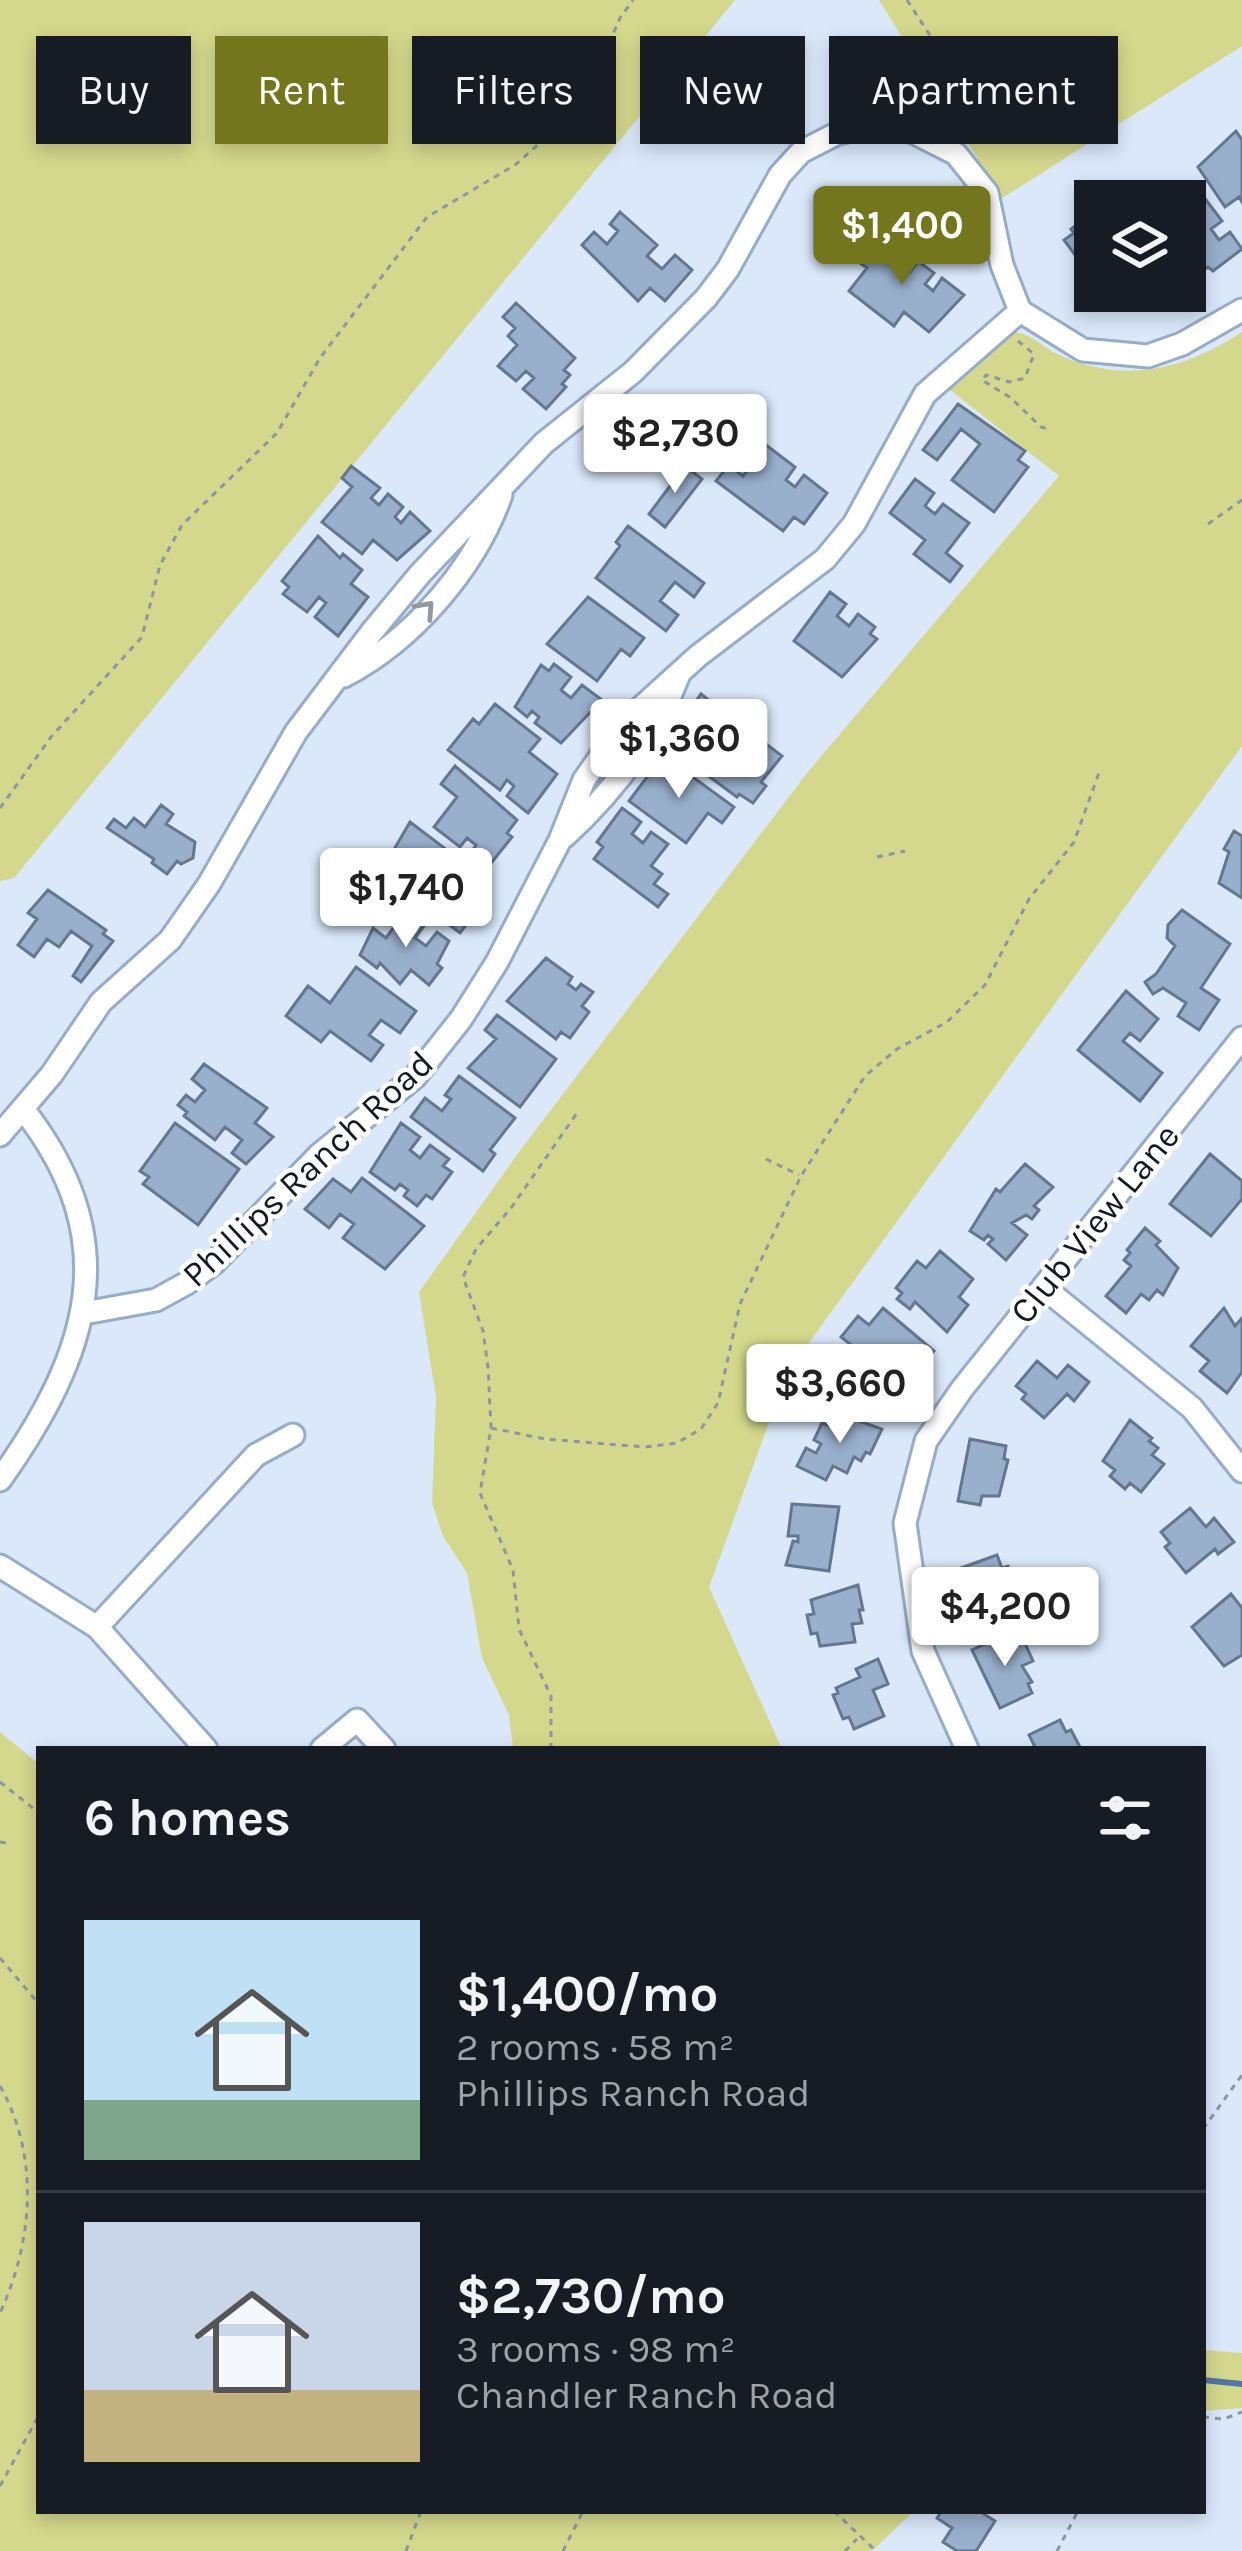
<!DOCTYPE html>
<html lang="en">
<head>
<meta charset="utf-8">
<style>
  body { margin:0; font-family:Karla,sans-serif; background:#20242c; color:#f1f3f6; height:100vh; display:flex; flex-direction:column; font-size:45px; white-space:nowrap }
  * { box-sizing:border-box; margin:0 }
  p { font-size:39px; color:#9ea1a6 }
  .icon { flex:none; width:66px; height:66px; fill:none; stroke:currentColor; stroke-width:2; stroke-linecap:round; stroke-linejoin:round }
  .map { position:relative; flex:1; overflow:hidden }
  .side { position:absolute; left:36px; top:1746px; width:1170px; height:768px; display:flex; flex-direction:column; background:#171b24; border-radius:0px; box-shadow:0 6px 18px #0003 }
  .side>* { flex:none }
  .top-card { position:absolute; left:36px; top:36px; width:1170px; height:108px; display:flex; gap:24px }
  .buttons { position:absolute; left:1074px; top:180px; display:grid; gap:24px }
  .buttons a { display:grid; place-items:center; width:132px; height:132px; border-radius:0px; background:#171b24; box-shadow:0 6px 18px #0003; font-size:60px }
  .price { position:absolute; translate:-50% -102px; padding:0 27px; border-radius:12px; background:#fff; color:#222; font-size:39px; line-height:78px; filter:drop-shadow(0 3px 6px #0008) }
  .price::after { content:''; position:absolute; left:50%; top:72px; width:36px; height:27px; margin-left:-18px; background:inherit; clip-path:polygon(0 0,100% 0,50% 100%) }
  .price.current { background:#74761d; color:#fff }
  ul { padding:0; list-style:none }
  li { display:flex; align-items:center; gap:36px; height:300px; padding:0 48px }
  li+li { border-top:3px solid #363941 }
  li span { display:grid; place-items:center; flex:none; width:336px; height:240px; border-radius:0px; color:#555 }
  li>.icon { margin-inline-start:auto }
  span .icon { width:144px; height:144px; fill:#fffc; stroke-width:1 }
  li b { font-size:51px }
  h2 { display:flex; justify-content:space-between; align-items:center; height:144px; padding:0 48px; font-size:51px }
  .pill { padding:0 42px; border-radius:0px; background:#171b24; box-shadow:0 6px 18px #0003; font-size:42px; line-height:108px }
  .pill.current { background:#74761d; color:#fff }
  .map>svg:first-child { display:block }
</style>
</head>
<body>
<div class="map">
<svg width="1242" height="2551" viewBox="0 0 1242 2551">
  <rect width="100%" height="100%" fill="#dae8fa"/>
  <path fill="#d4d88c" d="M0,0H735L14,878L0,881Z
    M879,0H1242V46L1002,198Z
    M1014,332C1032,334 1040,345 1055,353C1121,385 1183,371 1242,332V746L787,1373L709,1587L782,1749H513L509,1715L482,1658L467,1573L443,1536L432,1503L436,1397L419,1292L522,1148L807,773L1059,476L949,389Z
    M0,1732L39,1764V2511H914L872,2551H0Z
    M1203,2350L1242,2353V2408L1203,2411Z"/>
  <g fill="none" stroke-linecap="round" stroke-linejoin="round">
    <path stroke="#5476a1" stroke-width="6" d="M1203,2380L1242,2384"/>
  </g>
  <path fill="#99afcc" stroke="#637791" stroke-width="3" d="M1236,131L1242,140V202L1239,197L1225,207L1198,167Z
    M1203,196L1222,221L1211,229L1219,240L1230,232L1242,249L1213,271L1208,267L1196,276L1185,263V210Z
    M1095,211V282L1064,240L1074,233L1071,229Z
    M620,212L657,245L647,256L662,269L675,255L692,270L665,301L650,288L638,301L582,245L594,232L607,244L618,231L610,224Z
    M881,235L908,256L901,265L910,272L918,261L934,273L925,284L933,291L942,278L964,295L929,332L904,312L894,326L849,291L867,268L860,263Z
    M516,303L575,358L564,370L570,375L562,384L566,387L546,409L523,389L534,378L526,371L516,381L498,366L517,345L508,336L515,328L503,317Z
    M958,404L1025,451L1018,460L1028,467L994,512L952,480L980,444L961,429L937,460L923,450Z
    M766,445L795,467L786,480L795,487L804,475L827,493L804,524L794,517L783,531L716,481L729,465L743,476Z
    M351,466L380,488L371,498L379,505L388,494L403,507L395,517L401,523L410,512L430,531L397,560L373,540L362,554L322,522L352,487L342,478Z
    M685,466L702,479L665,527L649,514Z
    M915,479L934,493L925,506L935,514L943,504L969,523L946,553L962,566L950,582L914,554L925,540L890,513Z
    M628,526L704,583L694,597L675,582L660,601L678,615L666,631L596,578L620,546L616,542Z
    M318,536L340,558L343,554L362,570L351,584L368,597L338,636L315,617L326,603L319,597L307,612L283,594L289,587L282,581Z
    M830,592L846,604L837,616L849,626L858,614L875,627L870,634L877,639L842,677L794,641Z
    M588,597L644,638L630,656L621,649L597,681L547,644Z
    M554,664L571,677L561,690L571,698L582,685L602,700L561,743L535,723L539,717L532,711L527,717L515,707L541,665L549,671Z
    M701,694L725,713L715,726L727,736L737,722L782,756L761,782L766,786L753,803L739,794L737,797L684,758L694,743L676,729Z
    M495,704L540,739L529,752L557,774L528,813L507,796L514,786L507,780L500,790L448,750L473,719L479,724Z
    M668,759L734,807L722,823L708,813L686,843L629,801L653,769L658,772Z
    M455,766L517,820L507,833L512,837L488,867L470,854L476,845L467,838L460,847L434,827L457,797L441,784Z
    M161,805L173,814L166,824L195,842L193,858L181,864L177,861L167,874L152,863L154,859L107,828L114,819L126,828L134,818L145,827Z
    M622,808L641,822L632,834L643,843L651,832L668,844L651,866L662,874L654,884L668,894L658,907L594,859L603,847L597,842Z
    M410,822L476,872L465,887L484,901L460,933L435,914L445,902L431,891L422,903L387,880L390,876L382,870Z
    M1234,831L1242,836V898L1219,883L1229,852L1224,849Z
    M48,890L106,930L103,934L113,941L81,982L73,976L92,946L71,931L59,947L47,939L34,957L18,945L37,919L28,913Z
    M407,909L426,923L415,938L426,946L437,932L449,941L437,964L442,968L429,985L411,970L400,984L380,963L377,968L360,955L373,928L386,938Z
    M1182,910L1230,944L1201,988L1219,1000L1199,1030L1178,1016L1186,1003L1163,988L1153,994L1145,982L1156,974L1175,946L1167,938L1168,925Z
    M546,958L572,977L568,984L576,990L581,984L593,992L582,1006L589,1012L570,1038L561,1032L556,1039L507,1001Z
    M356,967L416,1011L400,1033L381,1020L369,1035L383,1045L371,1061L330,1031L321,1042L286,1016L308,986L330,1003Z
    M1126,991L1158,1019L1140,1041L1130,1033L1123,1041L1162,1073L1140,1101L1078,1050Z
    M497,1015L556,1059L520,1107L468,1068L496,1039L485,1030Z
    M204,1064L267,1108L255,1123L273,1137L246,1164L232,1153L242,1140L225,1127L215,1140L184,1116L187,1112L178,1105L186,1095L195,1102L205,1090L192,1079Z
    M459,1076L515,1118L490,1150L495,1154L483,1171L411,1117L425,1098L442,1111L451,1099L445,1095Z
    M175,1123L239,1169L198,1225L143,1184L149,1177L140,1171Z
    M401,1123L420,1137L410,1150L420,1158L430,1145L449,1159L443,1166L452,1172L432,1199L426,1195L417,1206L404,1196L408,1190L400,1184L395,1190L370,1172Z
    M1210,1154L1242,1181V1199L1211,1236L1170,1204Z
    M1025,1164L1053,1187L1034,1206L1039,1210L1032,1219L1026,1215L1012,1223L1027,1235L1006,1260L988,1244L993,1239L988,1235L984,1240L970,1231L996,1189L1000,1192Z
    M362,1178L424,1226L385,1269L343,1238L354,1224L340,1214L329,1228L305,1209L333,1179L351,1192Z
    M1145,1228L1160,1241L1156,1245L1178,1268L1163,1295L1157,1290L1149,1300L1141,1294L1126,1313L1106,1296L1131,1266L1124,1260L1130,1253L1127,1250Z
    M940,1251L973,1279L959,1297L968,1305L947,1332L915,1302L910,1309L897,1299L902,1293L896,1288L917,1261L926,1268Z
    M883,1308L934,1351L915,1374L895,1357L891,1362L901,1370L888,1387L858,1362L864,1355L841,1337L858,1316L869,1325Z
    M1224,1308L1235,1326L1242,1318V1372L1227,1393L1200,1371L1209,1361L1191,1346Z
    M1037,1361L1057,1378L1068,1365L1089,1382L1074,1401L1067,1394L1044,1418L1022,1399L1026,1394L1016,1386Z
    M836,1413L882,1429L870,1454L866,1452L861,1461L854,1457L847,1473L833,1466L826,1480L797,1466L806,1448L816,1453L821,1444L814,1440L822,1423L830,1426Z
    M1130,1420L1152,1438L1149,1441L1158,1448L1152,1455L1164,1464L1141,1492L1130,1483L1125,1489L1110,1476L1115,1470L1103,1461Z
    M970,1439L1006,1446L1004,1459L1008,1460L999,1496H982L980,1505L958,1501Z
    M792,1504L839,1507L829,1571L786,1565L793,1541L798,1542V1536H788Z
    M1190,1508L1206,1527L1214,1518L1234,1542L1218,1554L1215,1549L1186,1573L1165,1547L1170,1543L1161,1532Z
    M997,1555L1002,1568L1008,1566L1015,1584L1008,1587L1013,1601L968,1622L959,1596L969,1591L961,1568Z
    M858,1585L863,1610H859L862,1623L852,1624L855,1642L820,1646L817,1633L811,1634L807,1615L814,1614L811,1600Z
    M1231,1594L1242,1608V1655L1224,1666L1192,1627Z
    M1007,1634L1012,1644L1023,1639L1033,1661L1022,1666L1032,1682L1028,1684L1032,1693L1000,1708L972,1650Z
    M878,1659L888,1684L873,1690L884,1716L854,1729L849,1717L843,1719L833,1695L838,1693L836,1688L860,1677L856,1669Z
    M1060,1720L1066,1732L1071,1730L1081,1749H1036L1029,1735Z
    M942,2511H979L995,2521L976,2551H957L943,2542L952,2528L937,2518Z"/>
  <g fill="none" stroke-linecap="round" stroke-linejoin="round">
    <defs>
      <path id="minor" d="M344,676C413,640 475,568 501,495
        M565,836C614,791 654,739 678,677
        M0,1135L52,1074L101,1002L170,940L209,884L296,732L371,633L420,574L544,443L633,372L706,298L728,269L780,175L801,152L838,133L879,124L901,126L956,154L987,193L1002,265L1020,311L1083,350L1148,356L1182,344L1242,310
        M1043,1287L1192,1408L1242,1471
        M84,1313L156,1300L187,1283L214,1263L319,1155L415,1077L461,1019L497,962L560,840L584,780L624,723L698,656L825,559L854,524L925,394L1020,311
        M0,1480C89,1354 127,1241 23,1109
        M0,1566L97,1627L206,1749
        M97,1627L256,1455L293,1435
        M322,1749L357,1720L384,1749
        M967,1749L923,1651L905,1523L926,1441L962,1389L1242,1038"/>
    </defs>
    <use href="#minor" stroke="#96acc8" stroke-width="27"/>
    <path stroke="#8b96a5" stroke-width="3" stroke-dasharray="6 6" stroke-linecap="butt" d="M907,0L948,63
      M1018,341L1034,354L1025,378L1009,382L986,375L982,380L1011,398L1041,427L1051,430
      M1208,524L1242,500
      M0,808L51,737L142,637L160,565L182,525L277,433L320,358L427,217L515,165L550,134L596,74L620,18L633,0
      M877,857L905,851
      M766,1159L799,1175
      M491,1428L545,1439L645,1447L677,1443L701,1429L718,1403L740,1304L801,1176L865,1076L897,1049L947,1022L985,985L1029,899L1074,842L1100,770
      M551,1749V1696L519,1629L513,1570L480,1493L491,1428L488,1367L483,1331L463,1277L476,1249L511,1208L577,1113
      M0,1782L39,1813
      M0,1842L6,1843
      M0,1958L39,2004
      M0,2086C40,2157 33,2241 0,2313
      M1203,2129L1242,2075
      M1203,2417L1224,2419L1242,2412
      M0,2486L39,2415
      M834,2511L876,2551
      M406,2551L421,2511
      M563,2551L583,2511
      M845,2551L857,2539
      M1057,2551L1078,2511"/>
    <use href="#minor" stroke="#fff" stroke-width="21"/>
  </g>
  <defs><path id="oneway-chevron" d="M-2-3.5L2.5 0L-2 3.5" fill="none" stroke-width="1.6" stroke-linecap="round" stroke-linejoin="round" transform="scale(3)"/></defs>
  <use stroke="#94989c" href="#oneway-chevron" transform="translate(426 609) rotate(-48)"/>
  <g text-anchor="middle" stroke-width="9" stroke-linejoin="round" paint-order="stroke">
    <g font-size="36" fill="#121a24" stroke="#fff">
      <text transform="translate(307 1168) rotate(-43)" y="13">Phillips Ranch Road</text>
      <text transform="translate(1094 1223) rotate(-51)" y="13">Club View Lane</text>
    </g>
  </g>
</svg>
<div class="buttons">
<a><svg class="icon" aria-label="layers" viewBox="0 0 24 24"><path d="M12 4l9 5-9 5-9-5zM3 14l9 5 9-5"/></svg></a>
</div>
<b class="price current" style="left:902px;top:288px">$1,400</b>
<b class="price" style="left:675px;top:496px">$2,730</b>
<b class="price" style="left:679px;top:801px">$1,360</b>
<b class="price" style="left:406px;top:950px">$1,740</b>
<b class="price" style="left:840px;top:1446px">$3,660</b>
<b class="price" style="left:1005px;top:1669px">$4,200</b>
<div class="top-card">
<a class="pill">Buy</a>
<a class="pill current">Rent</a>
<a class="pill">Filters</a>
<a class="pill">New</a>
<a class="pill">Apartment</a>
</div>
<section class="side">
<h2>6 homes<svg class="icon" aria-label="filters" viewBox="0 0 24 24"><path d="M4 7h16M4 17h16"/><circle cx="9" cy="7" r="2"/><circle cx="15" cy="17" r="2"/></svg></h2>
<ul>
<li><span style="background:linear-gradient(#bfe0f5 75%,#7fa58c 0)"><svg class="icon" aria-label="home" viewBox="0 0 24 24"><path d="M3 11l9-7 9 7M6 9v11h12V9"/></svg></span><div><b>$1,400/mo</b><p>2 rooms · 58 m²</p><p>Phillips Ranch Road</p></div></li>
<li><span style="background:linear-gradient(#c9d6e8 70%,#c2b280 0)"><svg class="icon" aria-label="home" viewBox="0 0 24 24"><path d="M3 11l9-7 9 7M6 9v11h12V9"/></svg></span><div><b>$2,730/mo</b><p>3 rooms · 98 m²</p><p>Chandler Ranch Road</p></div></li>
</ul>
</section>
</div>
</body>
</html>
